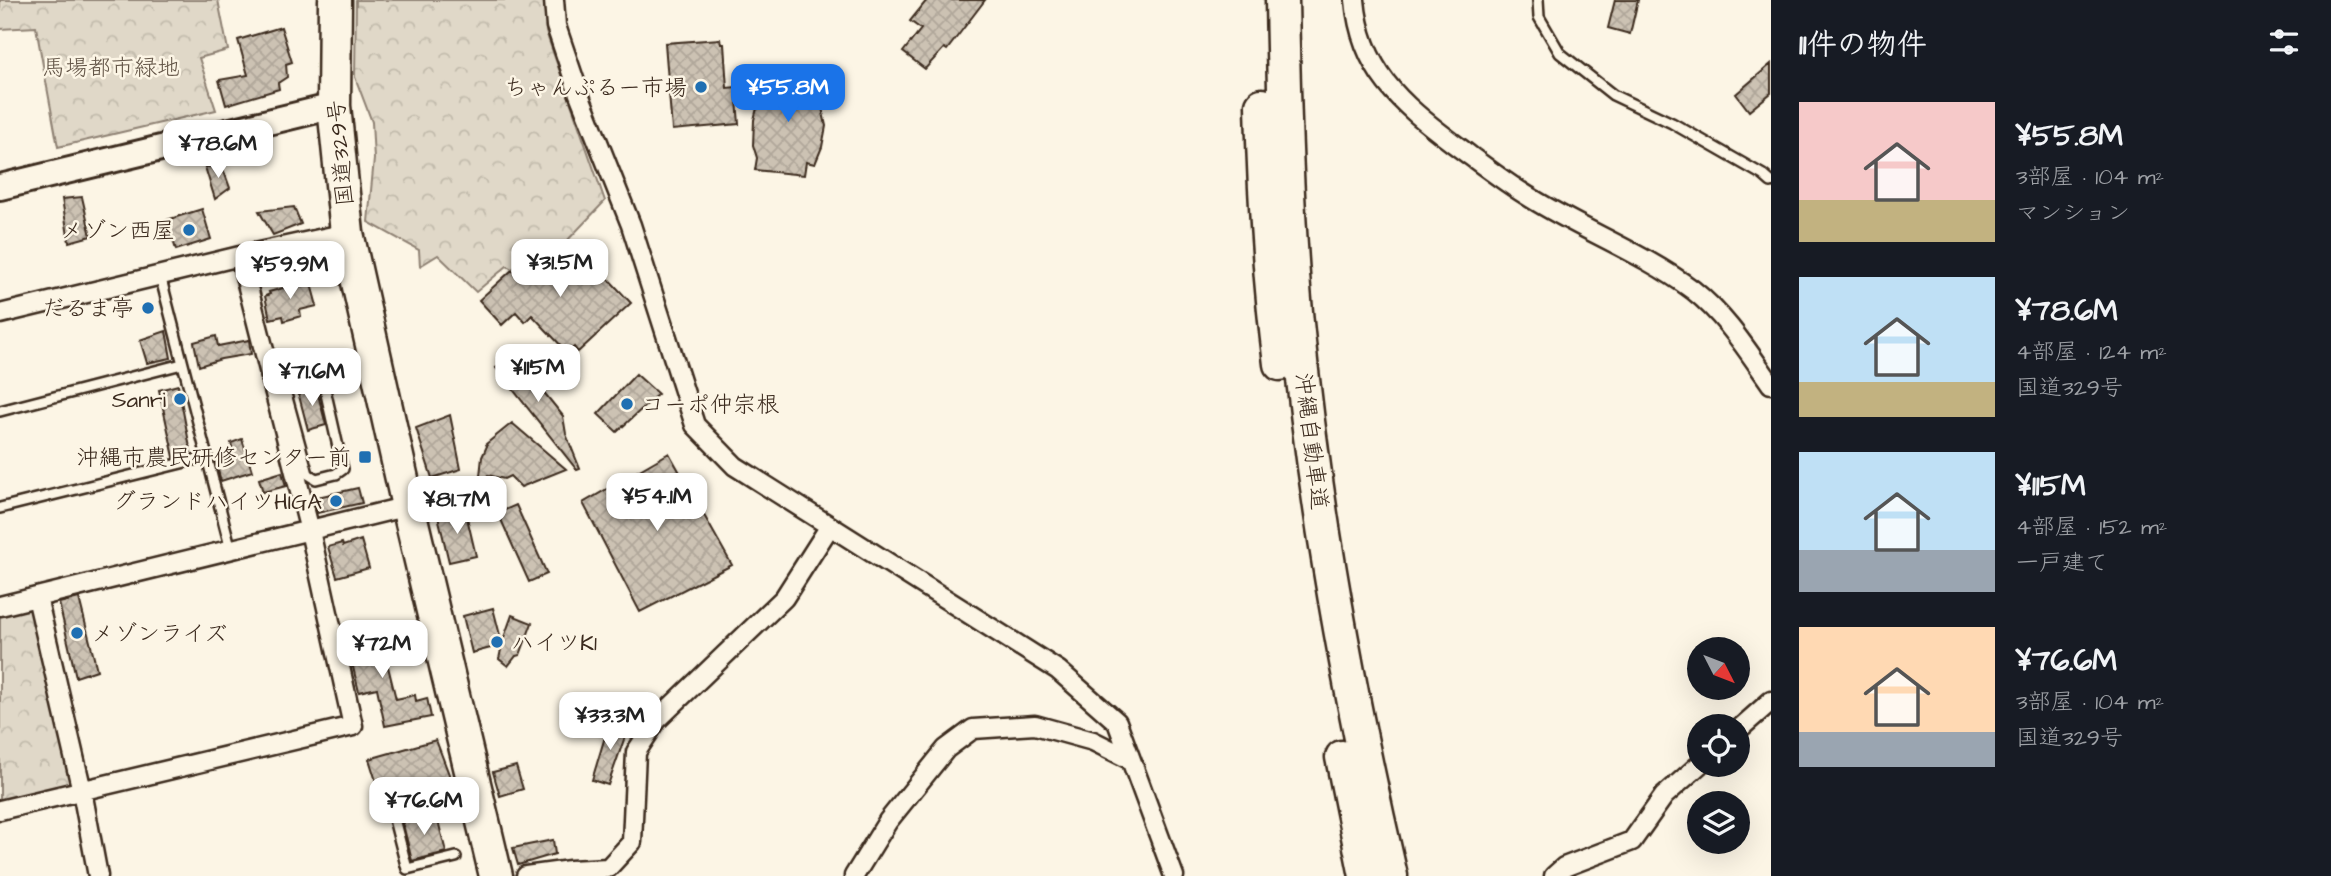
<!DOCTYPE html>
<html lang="ja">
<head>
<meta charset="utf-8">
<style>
  body { margin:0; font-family:"Architects Daughter","Klee One",sans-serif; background:#20242c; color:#f1f3f6; height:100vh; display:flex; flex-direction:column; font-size:26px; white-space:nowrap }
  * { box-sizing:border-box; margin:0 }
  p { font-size:23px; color:#9ea1a6 }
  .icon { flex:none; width:38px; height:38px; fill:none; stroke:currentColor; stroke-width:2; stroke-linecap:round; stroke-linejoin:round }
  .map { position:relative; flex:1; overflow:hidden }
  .details { display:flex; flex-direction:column; background:#171b24; width:560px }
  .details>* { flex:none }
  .needle { width:46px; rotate:132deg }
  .fabs { position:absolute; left:1687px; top:637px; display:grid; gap:14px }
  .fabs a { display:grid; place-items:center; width:63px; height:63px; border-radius:50%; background:#171b24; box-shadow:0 7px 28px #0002; font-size:35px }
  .price { position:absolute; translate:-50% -60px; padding:0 16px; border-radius:14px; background:#fff; color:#222; font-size:23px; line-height:46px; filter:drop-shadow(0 2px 4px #0008) }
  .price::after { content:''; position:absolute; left:50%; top:42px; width:21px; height:16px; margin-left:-10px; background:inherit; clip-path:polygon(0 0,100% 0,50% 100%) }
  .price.on { background:#1a73e8; color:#fff }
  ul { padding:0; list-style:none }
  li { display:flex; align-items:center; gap:21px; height:175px; padding:0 28px }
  li span { display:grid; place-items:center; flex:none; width:196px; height:140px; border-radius:0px; color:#555 }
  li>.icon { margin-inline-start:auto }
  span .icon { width:84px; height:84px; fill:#fffc; stroke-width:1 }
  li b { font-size:30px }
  h2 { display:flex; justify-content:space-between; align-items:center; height:84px; padding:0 28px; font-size:30px }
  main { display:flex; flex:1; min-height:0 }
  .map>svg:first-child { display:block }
</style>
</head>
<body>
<main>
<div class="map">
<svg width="1771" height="876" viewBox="0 0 1771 876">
  <defs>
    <pattern id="park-crowns" width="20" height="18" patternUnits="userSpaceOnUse" patternTransform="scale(1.75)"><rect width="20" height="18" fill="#e0d8c8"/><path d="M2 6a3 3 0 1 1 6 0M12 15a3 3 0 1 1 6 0" fill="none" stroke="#c1baab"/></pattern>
    <pattern id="building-cross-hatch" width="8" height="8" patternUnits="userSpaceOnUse" patternTransform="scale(1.75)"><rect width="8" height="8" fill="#ccc2b3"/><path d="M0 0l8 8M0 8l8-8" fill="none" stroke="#b0a79a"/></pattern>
  </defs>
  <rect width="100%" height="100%" fill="#fcf5e5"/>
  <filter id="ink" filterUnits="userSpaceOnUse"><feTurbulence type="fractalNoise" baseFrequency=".0143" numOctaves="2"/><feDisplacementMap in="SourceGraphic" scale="14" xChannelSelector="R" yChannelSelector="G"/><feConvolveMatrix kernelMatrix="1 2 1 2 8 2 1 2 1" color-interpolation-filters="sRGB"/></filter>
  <g filter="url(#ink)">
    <path fill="url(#park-crowns)" stroke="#8e8173" stroke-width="2" d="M0,0H218L228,50L199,58L216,110L58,147L36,27L0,29Z
      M356,0H544L546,32L605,201L545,264L535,253L512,269L507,266L476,292L438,255L420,266L419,250L368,222L374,159L372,122L355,77Z
      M32,605L74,786L0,804V613Z"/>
    <path fill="url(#building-cross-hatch)" stroke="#3b2a1e" stroke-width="2" d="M927,0H985L947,50L944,48L925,69L903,52L921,29L910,21Z
      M1615,0H1638L1630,34L1608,28Z
      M281,27L292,62L286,64L287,77L278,83L279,89L226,105L219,80L248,75L238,40Z
      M720,39L721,44H724L727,88L736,87L739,124L672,130L665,43Z
      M1771,64V93L1749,111L1736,94Z
      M777,69H793L799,72L798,86H824L821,103L826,126L822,147L815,164L806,162L804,175L755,170L757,158L753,145L754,120L764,80Z
      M222,166L230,188L215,199L205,167Z
      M82,197L91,236L69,242L62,199Z
      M294,207L301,224L273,235L259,211Z
      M202,209L211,239L176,250L167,220Z
      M575,243L631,303L578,352L574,347L568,353L532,315L525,322L516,312L502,325L479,300L512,270L518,276L534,262L543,273Z
      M301,283L302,286L311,284L317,306L300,310L301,316L284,321L283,316L270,319L265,296L270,294L269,292Z
      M166,331L171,358L147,363L140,340Z
      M216,336L218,346L249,340L251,354L221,359L199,366L194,342Z
      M513,354L563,416L566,434L580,469L577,470L496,368Z
      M636,374L658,394L617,432L598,414Z
      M178,385L191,453L174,457L159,390Z
      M316,387L326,425L308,430L298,392Z
      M450,415L461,469L432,478L416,428Z
      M512,423L566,469L521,487L510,476L504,479L488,475L479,485L482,457L487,446L486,444Z
      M242,439L252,471L221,481L215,460L233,450L231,443Z
      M669,453L732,565L640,612L583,503Z
      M282,472L286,486L263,492L259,479Z
      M358,488L362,503L317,513L313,498Z
      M516,505L547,574L529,582L498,513Z
      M465,509L476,556L449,562L438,516Z
      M361,540L369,568L337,577L328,547L342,543L343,546Z
      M79,598L97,670L76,677L59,603Z
      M493,608L502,643L512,615L532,623L520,655L516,656L508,666L499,659L502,645L472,653L463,616Z
      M379,630L396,699L415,695L416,701L427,698L431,717L385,726L377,688L359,692L346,638Z
      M610,720L628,728L608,785L592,780Z
      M436,740L453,785L431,791L433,799L395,808L393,801L383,803L369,759Z
      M516,766L523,789L500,796L493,772Z
      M436,813L446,852L412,861L402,820Z
      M553,840L555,854L518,865L513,848Z"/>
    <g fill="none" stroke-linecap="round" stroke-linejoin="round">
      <defs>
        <path id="lane" d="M1538,0L1539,17L1560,53L1613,95L1672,123L1763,175L1771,182
          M160,275L231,550
          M283,383L308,474L316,479L336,474L343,469L322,376
          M0,411L182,364
          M0,508L206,457
          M445,804L393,815L407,869L456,857"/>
        <path id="street" d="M554,0L556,26L579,94L631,225L695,425L735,466L1058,670L1117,722L1174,876
          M1355,0C1361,70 1400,103 1453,143C1479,162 1504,182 1531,198C1584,231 1643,253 1693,290C1726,316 1747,350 1771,384
          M0,314L240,256L347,233
          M37,597L82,791L98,876
          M0,606L408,506
          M1738,730L1771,701
          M0,810L353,726L310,531L240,256
          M526,876L570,870L608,868L632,842L636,752L657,720L784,598L830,526
          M854,876L888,821L946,749L973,729L1035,725L1093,741L1131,760
          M1554,876L1564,867L1632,841L1664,796L1699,765"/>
        <path id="secondary" d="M0,187L334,106"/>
        <path id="highway" d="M335,0L334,106L347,233L408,506L496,876
          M1282,0C1284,108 1287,215 1297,323C1315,509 1349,694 1391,876
          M1262,105C1264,191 1269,278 1280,364
          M1342,757L1366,876"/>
      </defs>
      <use href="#lane" stroke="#3b2a1e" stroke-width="14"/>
      <use href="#street" stroke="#3b2a1e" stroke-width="23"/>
      <use href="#secondary" stroke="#3b2a1e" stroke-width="30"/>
      <use href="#highway" stroke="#3b2a1e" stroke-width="37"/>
      <use href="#lane" stroke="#fcf5e5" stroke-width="9"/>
      <use href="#street" stroke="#fcf5e5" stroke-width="18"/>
      <use href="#secondary" stroke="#fcf5e5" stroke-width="24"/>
      <use href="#highway" stroke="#fcf5e5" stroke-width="32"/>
    </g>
  </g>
  <g fill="#1f6fb2" stroke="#fcf5e5" stroke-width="2.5">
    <circle cx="701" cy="87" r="7"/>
    <circle cx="189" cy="230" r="7"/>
    <circle cx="148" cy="308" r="7"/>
    <circle cx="180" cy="399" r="7"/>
    <circle cx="627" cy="404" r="7"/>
    <rect x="358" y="450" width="14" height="14" rx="3.5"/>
    <circle cx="336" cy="501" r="7"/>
    <circle cx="77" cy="633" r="7"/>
    <circle cx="497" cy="642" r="7"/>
  </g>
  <g text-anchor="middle" stroke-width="5" stroke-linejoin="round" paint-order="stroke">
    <g font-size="23" fill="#645648" stroke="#fcf5e5">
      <text x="111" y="75">馬場都市緑地</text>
    </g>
    <g font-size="23" fill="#3b2a1e" stroke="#fcf5e5" text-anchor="end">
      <text x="687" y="95">ちゃんぷるー市場</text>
      <text x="175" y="238">メゾン西屋</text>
      <text x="134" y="316">だるま亭</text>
      <text x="166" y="407">Sanri</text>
      <text x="641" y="412" text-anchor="start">コーポ仲宗根</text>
      <text x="351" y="465">沖縄市農民研修センター前</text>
      <text x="322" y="509">グランドハイツHIGA</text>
      <text x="91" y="641" text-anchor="start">メゾンライズ</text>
      <text x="511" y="650" text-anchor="start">ハイツK1</text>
    </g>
    <g font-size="23" fill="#3b2a1e" stroke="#fcf5e5">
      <text transform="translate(340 153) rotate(-95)" y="8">国道329号</text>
      <text transform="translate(1312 441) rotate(83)" y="8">沖縄自動車道</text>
    </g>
  </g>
</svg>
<div class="fabs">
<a><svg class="needle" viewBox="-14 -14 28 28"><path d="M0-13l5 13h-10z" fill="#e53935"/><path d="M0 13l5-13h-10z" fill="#9ea1a6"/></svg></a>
<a><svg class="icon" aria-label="locate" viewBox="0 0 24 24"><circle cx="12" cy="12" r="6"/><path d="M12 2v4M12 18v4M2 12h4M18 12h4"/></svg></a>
<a><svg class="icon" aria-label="layers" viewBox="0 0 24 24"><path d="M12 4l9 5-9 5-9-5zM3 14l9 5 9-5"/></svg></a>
</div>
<b class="price on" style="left:788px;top:124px">¥55.8M</b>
<b class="price" style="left:218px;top:180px">¥78.6M</b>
<b class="price" style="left:560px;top:299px">¥31.5M</b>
<b class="price" style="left:290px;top:301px">¥59.9M</b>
<b class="price" style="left:538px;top:404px">¥115M</b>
<b class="price" style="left:312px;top:408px">¥71.6M</b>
<b class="price" style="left:657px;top:533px">¥54.1M</b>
<b class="price" style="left:457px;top:536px">¥81.7M</b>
<b class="price" style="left:382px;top:680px">¥72M</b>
<b class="price" style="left:610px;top:752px">¥33.3M</b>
<b class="price" style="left:424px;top:837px">¥76.6M</b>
</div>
<section class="details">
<h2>11件の物件<svg class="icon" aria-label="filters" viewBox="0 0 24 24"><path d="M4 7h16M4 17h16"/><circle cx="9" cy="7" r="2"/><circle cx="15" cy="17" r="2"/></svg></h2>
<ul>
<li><span style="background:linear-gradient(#f6c9c9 70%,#c2b280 0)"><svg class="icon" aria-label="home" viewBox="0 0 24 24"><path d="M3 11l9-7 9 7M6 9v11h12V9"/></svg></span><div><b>¥55.8M</b><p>3部屋 · 104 m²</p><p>マンション</p></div></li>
<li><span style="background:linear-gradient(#bfe0f5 75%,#c2b280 0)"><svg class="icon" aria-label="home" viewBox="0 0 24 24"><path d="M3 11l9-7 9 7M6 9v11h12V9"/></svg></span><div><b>¥78.6M</b><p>4部屋 · 124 m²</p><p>国道329号</p></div></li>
<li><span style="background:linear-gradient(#bfe0f5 70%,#9aa5b1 0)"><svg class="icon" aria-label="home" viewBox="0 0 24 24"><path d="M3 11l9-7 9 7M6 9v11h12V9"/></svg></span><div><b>¥115M</b><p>4部屋 · 152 m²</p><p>一戸建て</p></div></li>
<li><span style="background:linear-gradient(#ffd9b3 75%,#9aa5b1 0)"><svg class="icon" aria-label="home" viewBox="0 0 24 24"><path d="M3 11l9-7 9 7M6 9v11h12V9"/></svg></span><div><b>¥76.6M</b><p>3部屋 · 104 m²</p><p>国道329号</p></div></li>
</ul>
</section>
</main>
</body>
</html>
